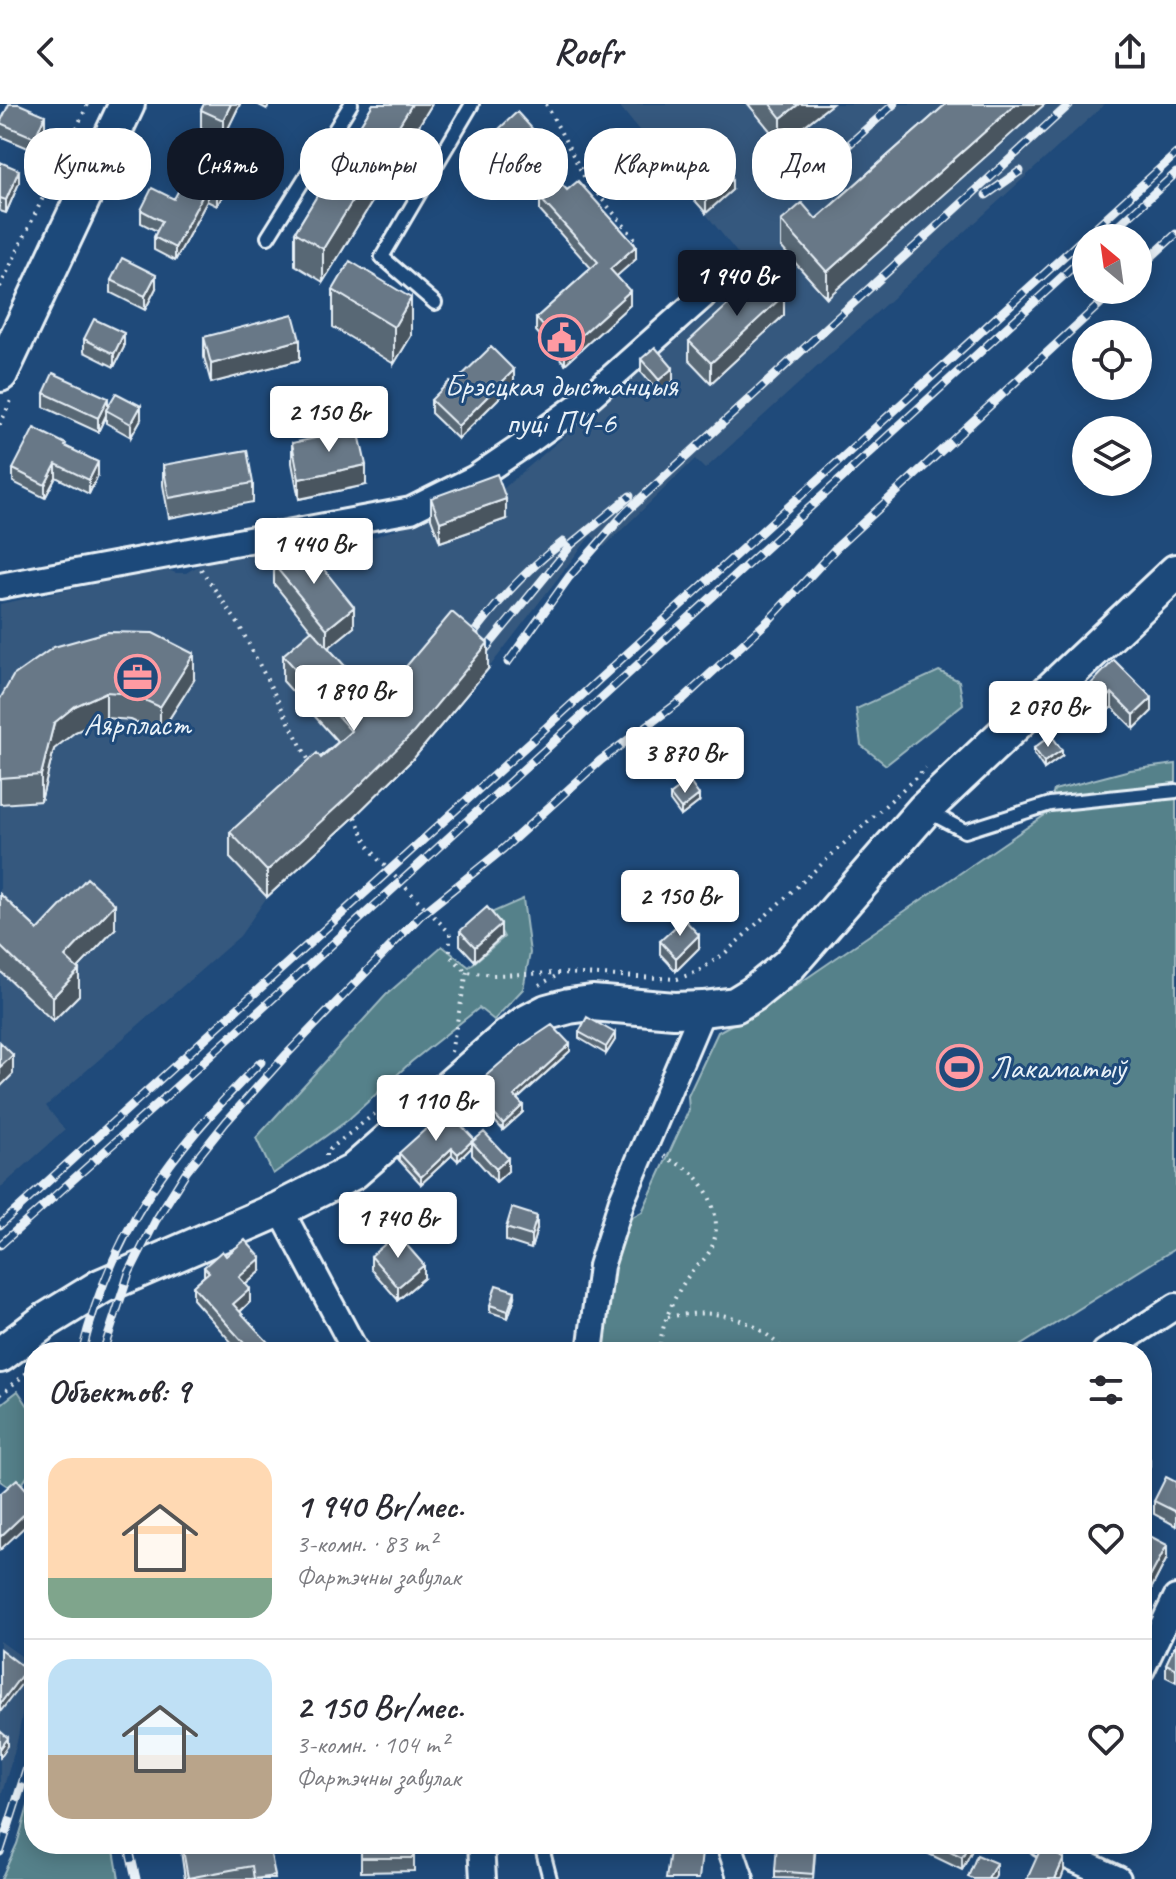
<!DOCTYPE html>
<html lang="ru">
<head>
<meta charset="utf-8">
<style>
  body { margin:0; font-family:Caveat,sans-serif; background:#f2f2f3; color:#2b2b33; height:100vh; display:flex; flex-direction:column; font-size:30px; white-space:nowrap }
  * { box-sizing:border-box; margin:0 }
  p { font-size:26px; color:#7c7c81 }
  .icon { flex:none; width:44px; height:44px; fill:none; stroke:currentColor; stroke-width:2; stroke-linecap:round; stroke-linejoin:round }
  .map { position:relative; flex:1; overflow:hidden }
  .panel { position:absolute; left:24px; top:1238px; width:1128px; height:512px; display:flex; flex-direction:column; background:#fff; border-radius:32px; box-shadow:0 4px 20px #0003 }
  .panel>* { flex:none }
  .guide { position:absolute; left:24px; top:24px; width:1128px; height:72px; display:flex; gap:16px }
  .needle { width:52px; rotate:331deg }
  .tools { position:absolute; left:1072px; top:120px; display:grid; gap:16px }
  .tools a { display:grid; place-items:center; width:80px; height:80px; border-radius:50%; background:#fff; box-shadow:0 4px 20px #0003; font-size:40px }
  .price { position:absolute; translate:-50% -68px; padding:0 18px; border-radius:8px; background:#fff; color:#222; font-size:26px; line-height:52px; filter:drop-shadow(0 2px 4px #0008) }
  .price::after { content:''; position:absolute; left:50%; top:48px; width:24px; height:18px; margin-left:-12px; background:inherit; clip-path:polygon(0 0,100% 0,50% 100%) }
  .price.selected { background:#111827; color:#fff }
  ul { padding:0; list-style:none }
  li { display:flex; align-items:center; gap:24px; height:200px; padding:0 24px }
  li+li { border-top:2px solid #e1e1e2 }
  li span { display:grid; place-items:center; flex:none; width:224px; height:160px; border-radius:24px; color:#555 }
  li>.icon { margin-inline-start:auto }
  span .icon { width:96px; height:96px; fill:#fffc; stroke-width:1 }
  li b { font-size:34px }
  h2 { display:flex; justify-content:space-between; align-items:center; height:96px; padding:0 24px; font-size:34px }
  .tag { padding:0 28px; border-radius:32px; background:#fff; box-shadow:0 4px 20px #0003; font-size:28px; line-height:72px }
  .tag.selected { background:#111827; color:#fff }
  header { display:flex; justify-content:space-between; align-items:center; height:104px; padding:0 24px; background:#fff; font-size:36px; font-weight:800 }
  .map>svg:first-child { display:block }
</style>
</head>
<body>
<header><svg class="icon" aria-label="back" viewBox="0 0 24 24"><path d="M15 5l-7 7 7 7"/></svg>Roofr<svg class="icon" aria-label="share" viewBox="0 0 24 24"><path d="M12 15V3M7 8l5-5 5 5M5 13v7h14v-7"/></svg></header>
<div class="map">
<svg width="1176" height="1775" viewBox="0 0 1176 1775">
  <rect width="100%" height="100%" fill="#1f4a7a"/>
  <filter id="ink" filterUnits="userSpaceOnUse"><feTurbulence type="fractalNoise" baseFrequency=".0125" numOctaves="2"/><feDisplacementMap in="SourceGraphic" scale="16" xChannelSelector="R" yChannelSelector="G"/><feConvolveMatrix kernelMatrix="1 2 1 2 8 2 1 2 1" color-interpolation-filters="sRGB"/></filter>
  <g filter="url(#ink)">
    <path fill="#35587e" d="M618,0H1105L705,365L695,355L604,443L591,431L488,565L413,655L353,715L267,793L240,832L46,1002L65,1026L0,1084V500L166,465L176,469H186L203,459L344,429L365,436L497,390L754,170Z
      M0,1537L32,1560L17,1638L0,1696Z"/>
    <path fill="#55818a" stroke="#9eb9c1" stroke-width="2" d="M939,567L959,577L963,600L886,661L861,641L856,605Z
      M1176,660V1144L1010,1248H599L600,1220L625,1117L642,1108L689,1006L688,992L718,928L769,900L1048,709L1054,686L1130,666Z
      M523,795L530,849L523,885L494,916L479,904L411,958L348,1016L273,1070L256,1034L386,891L442,842L469,863L504,833L491,809Z
      M18,1287L34,1311V1331L30,1368L17,1388L0,1377V1301Z
      M34,1682V1740H113L119,1775H1L17,1740Z"/>
    <g fill="none" stroke-linecap="round" stroke-linejoin="round">
      <defs>
        <path id="lane" d="M268,133L351,0
          M435,199L382,153L472,0
          M927,707L965,727L1050,700L1176,687
          M541,1740L550,1775"/>
        <path id="street" d="M0,482L411,406L475,374L528,338L586,296L703,192
          M280,1105L356,1248
          M590,1248L601,1162L622,1096L703,905
          M1105,1248L1176,1202
          M1142,1565L1176,1494
          M481,1740L483,1775
          M729,1740L741,1775
          M1041,1740L1118,1775"/>
        <path id="secondary" d="M0,270L127,0
          M0,1251L45,1217L102,1182L280,1105L353,1068L506,934L526,919L547,908L569,902L592,899L674,906L703,905L735,901L753,890L789,861L925,705L1176,468"/>
      </defs>
      <use href="#lane" stroke="#e8f1f8" stroke-width="18"/>
      <use href="#street" stroke="#e8f1f8" stroke-width="30"/>
      <use href="#secondary" stroke="#e8f1f8" stroke-width="40"/>
      <path stroke="#e8f1f8" stroke-width="4" stroke-dasharray="2 6" stroke-linecap="butt" d="M546,0L586,76L637,137L630,142
        M719,178L745,157
        M0,183L88,0
        M0,321L13,292
        M201,465L239,521L310,659
        M355,713L368,741L378,755L450,829V852L467,868L493,871L562,869L677,875L697,868L724,850L926,664
        M539,881L560,870
        M451,948L467,868
        M326,1052V1048L397,992
        M668,1213C714,1204 753,1211 785,1248
        M659,1248C661,1222 672,1196 687,1174C693,1165 702,1159 708,1150C723,1127 715,1097 699,1076C690,1064 674,1059 664,1052
        M0,1291L34,1263"/>
      <use href="#lane" stroke="#1f4a7a" stroke-width="12"/>
      <use href="#street" stroke="#1f4a7a" stroke-width="24"/>
      <use href="#secondary" stroke="#1f4a7a" stroke-width="34"/>
      <defs>
        <path id="rail" d="M824,63L894,0
          M986,91L1020,67
          M1105,134L1176,69
          M1138,165L1176,130
          M465,541C494,502 524,467 563,438
          M480,552L572,440L630,392
          M508,558L569,473L626,408L1070,0
          M0,1121L1176,50
          M0,1141L163,995L1086,151
          M82,1248C112,1126 173,1044 261,958
          M103,1248L129,1169L156,1116L186,1068L226,1018L287,950L421,811L503,745L601,656L683,595L769,516L836,444L1115,186
          M128,1740L136,1775
          M0,1748L28,1661L34,1631"/>
      </defs>
      <use href="#rail" stroke="#e8f1f8" stroke-width="9"/>
      <use href="#rail" stroke="#1f4a7a" stroke-width="6" stroke-dasharray="18" stroke-linecap="butt"/>
    </g>
    <path fill="#596774" stroke="#e8f1f8" stroke-width="2" d="M204,0H240L223,35L201,24V6Z
      M257,0H269L267,5Z
      M373,0H432L323,178L295,161V128Z
      M748,0H832L781,40Z
      M946,0L827,194L781,143V117L816,115Z
      M0,19L45,25L35,47L0,32Z
      M482,41L537,43L502,76L482,54Z
      M0,58L19,79L6,109L0,107Z
      M676,62L732,86L706,109L676,75Z
      M233,72L217,102L207,97L175,157L154,146V133L157,127L141,119V106Z
      M540,94L636,155L616,172L630,201L565,260L536,227V214L591,164L540,107Z
      M111,176L156,184L145,206L111,189Z
      M333,186L411,232L394,260L333,223Z
      M784,211L711,279L689,256V237Z
      M204,233L300,256L211,279L204,253Z
      M84,235L124,243L114,263L84,248Z
      M641,255L673,277L659,289L641,268Z
      M514,279L458,335L431,309V296L453,280Z
      M44,289L108,303L141,315L131,333L106,319V311L98,328L44,303Z
      M292,339L366,381L299,395L292,359Z
      M66,343L98,371L89,390L56,373L45,394L13,378V365Z
      M163,361L253,379V398L169,414L163,381Z
      M431,394L506,415L440,438L431,414Z
      M274,461L354,523L328,544L377,597L488,565L414,654L352,715L267,793L230,754V728L338,638L283,577V551L312,527L274,480Z
      M194,576L160,629L131,616L106,614L75,628L54,645L41,697L0,700V595Z
      M1088,583L1152,594V607L1134,625L1112,603L1103,611L1088,596Z
      M1034,644L1062,652L1044,665L1034,650Z
      M670,691L699,698L681,712L670,697Z
      M0,790L38,826L115,825L77,865L79,891L53,917L0,867Z
      M460,827L501,833L475,857L460,841Z
      M660,837L699,844L676,867L660,850Z
      M579,928L615,936L606,950L579,934Z
      M570,947L518,995L523,1008L503,1026L473,994V987L481,979V976Z
      M474,1035L508,1067L496,1078L472,1051V1043L458,1057L452,1051L421,1080L399,1056V1049Z
      M506,1124L537,1125L531,1145L506,1137Z
      M226,1152L261,1167L246,1180L250,1198L240,1208L276,1248H240L193,1195V1182L204,1172V1163Z
      M371,1152L424,1174L398,1196L371,1165Z
      M515,1193L508,1214L490,1208V1201Z
      M1176,1378V1422L1154,1410V1397Z
      M1142,1433L1167,1454L1148,1491L1142,1487Z
      M1176,1539V1578L1166,1573V1560Z
      M1176,1621V1641L1173,1640V1626Z
      M180,1740H269L275,1775H185Z
      M361,1740H414V1767L361,1768Z
      M816,1740L813,1775L775,1774V1767Z
      M927,1740H975L962,1766L927,1749Z
      M1116,1740H1133L1130,1747Z"/>
    <path fill="#49545e" stroke="#e8f1f8" stroke-width="2" d="M231,0H240L223,35V16Z
      M412,0H432L323,178V145Z
      M799,0H832L781,40V14Z
      M1016,0H1045L827,194V168Z
      M45,11V25L35,47V34Z
      M537,30V43L502,76V63Z
      M233,59V72L217,102V89Z
      M19,66V79L6,109V96Z
      M732,73V86L706,109V96Z
      M207,83V97L175,157V144Z
      M636,142V155L610,178V165Z
      M156,171V184L145,206V192Z
      M630,187V201L565,260V246Z
      M784,191V211L711,279V259Z
      M411,194V232L394,260V223Z
      M124,229V243L114,263V250Z
      M300,236V256L211,279V260Z
      M673,264V277L659,289V276Z
      M514,266V279L458,335V322Z
      M108,294V307L106,306V311L98,328V314Z
      M141,302V315L131,333V320Z
      M98,358V371L89,390V376Z
      M56,360V373L45,394V381Z
      M366,361V381L299,395V375Z
      M506,395V415L440,438V418Z
      M354,503V523L327,545V525Z
      M488,539V565L414,654L352,715L267,793V767Z
      M194,550V576L160,629V603Z
      M106,588V614L75,628L54,645L41,697V671L54,619L75,602Z
      M1112,589V603L1103,611V598Z
      M1152,594V607L1134,625V611Z
      M1062,646V652L1044,665V658Z
      M699,691V698L681,712V705Z
      M115,800V825L65,878V853Z
      M501,820V833L475,857V843Z
      M699,831V844L676,867V854Z
      M79,866V891L53,917V893Z
      M615,929V936L606,950V943Z
      M570,940V947L514,998V992Z
      M13,951V970L0,983V963Z
      M523,1001V1008L503,1026V1020Z
      M474,1035L472,1038V1043L458,1057V1050Z
      M452,1044V1051L421,1080V1073Z
      M508,1054V1067L496,1078V1065Z
      M537,1112V1125L531,1145V1132Z
      M261,1154V1167L239,1186V1173Z
      M424,1161V1174L398,1196V1183Z
      M250,1185V1198L233,1214V1200Z
      M515,1187V1193L508,1214V1207Z
      M1150,1355V1362L1142,1379V1372Z
      M34,1401V1414L0,1446V1433Z
      M1167,1441V1454L1148,1491V1477Z
      M26,1565V1574L0,1608V1600Z
      M8,1634V1642L0,1653V1645Z
      M969,1740H975L962,1766V1753Z
      M1064,1754V1767L1061,1775H1055Z
      M996,1759V1772L994,1775H988Z"/>
    <path fill="#687887" stroke="#e8f1f8" stroke-width="2" d="M9,0H19L45,11L35,34L0,19Z
      M204,0H231L223,16L201,6Z
      M373,0H412L323,145L295,128Z
      M770,0H799L781,14Z
      M946,0H1016L827,168L781,117L802,99L816,115Z
      M517,8L537,30L502,63L482,41Z
      M702,39L732,73L706,96L676,62Z
      M202,42L233,59L217,89L207,83L175,144L154,133L162,117L141,106L152,84L174,95Z
      M0,58L19,66L6,96L0,94Z
      M559,77L567,86L578,77L636,142L610,165L630,187L565,246L536,214L598,158L540,94Z
      M122,154L156,171L145,192L111,176Z
      M350,157L411,194L394,223L333,186Z
      M763,168L784,191L711,259L689,237Z
      M293,210L300,236L211,260L204,233Z
      M94,215L124,229L114,250L84,235Z
      M491,243L514,266L458,322L431,296L450,277L453,280Z
      M655,243L673,264L659,276L641,255Z
      M53,269L108,294L98,314L44,289Z
      M116,289L141,302L131,320L106,306Z
      M34,324L66,340L65,342L98,358L89,376L56,360L45,381L13,365Z
      M358,325L366,361L299,375L292,339Z
      M247,346L253,379L169,394L163,361Z
      M497,370L506,395L440,418L431,394Z
      M302,438L354,503L327,525L274,461Z
      M452,508L488,539L414,628L352,689L267,767L230,728L317,649L321,654L351,627L283,551L312,526L377,597Z
      M107,528L153,529L194,550L160,603L131,590L106,588L75,602L54,619L41,671L0,674V595L13,572L54,543Z
      M1114,556L1152,594L1134,611L1112,589L1103,598L1088,583Z
      M1051,631L1062,646L1044,658L1034,644Z
      M689,677L699,691L681,705L670,691Z
      M87,774L115,800L65,853L79,866L53,893L0,842V790L38,826Z
      M487,803L501,820L475,843L460,827Z
      M684,815L699,831L676,854L660,837Z
      M587,913L615,929L606,943L579,928Z
      M552,921L570,940L514,992L523,1001L503,1020L473,987L483,977L481,976L519,943Z
      M0,938L13,951L0,963Z
      M447,1006L474,1035L458,1050L452,1044L421,1073L399,1049Z
      M484,1028L508,1054L496,1065L472,1038Z
      M512,1104L537,1112L531,1132L506,1124Z
      M397,1130L424,1161L398,1183L371,1152Z
      M245,1136L261,1154L239,1173L250,1185L233,1200L276,1247L275,1248H250L251,1247L193,1182L209,1168L204,1163L222,1147L226,1152Z
      M496,1181L515,1187L508,1207L490,1201Z
      M1142,1351L1150,1355L1142,1372Z
      M1166,1373L1176,1378V1408L1154,1397Z
      M17,1375L34,1394V1401L0,1433V1390Z
      M1144,1429L1167,1441L1148,1477L1142,1474V1433Z
      M1176,1539V1565L1166,1560Z
      M0,1545L26,1565L0,1600Z
      M0,1627L8,1634L0,1645Z
      M182,1740H269L275,1772L254,1775L252,1762L188,1774Z
      M361,1740H414V1754H361Z
      M671,1740H703L699,1775H666Z
      M777,1740H815L813,1770L775,1767Z
      M936,1740H969L962,1753Z
      M1041,1744L1064,1754L1055,1775H1027Z
      M977,1751L996,1759L988,1775H973L968,1773Z"/>
  </g>
  <defs>
    <symbol id="civic-ring" viewBox="-11 -11 22 22"><circle r="9.5" fill="#1f4a7a" stroke="#ff9aa2" stroke-width="1.5"/><path d="M-.6-6.5H3V-4.5H.6V-3L4-1V1h2V6H-6V1h2V-1L-.6-3ZM-1.2 2.5V6h2.4V2.5Z" fill="#ff9aa2"/></symbol>
    <symbol id="office-ring" viewBox="-11 -11 22 22"><circle r="9.5" fill="#1f4a7a" stroke="#ff9aa2" stroke-width="1.5"/><path d="M-6-3h4V-5.5h4V-3h4V5H-6ZM-1-4.5V-3h2v-1.5ZM-6 0V1H6V0Z" fill="#ff9aa2"/></symbol>
    <symbol id="stadium-ring" viewBox="-11 -11 22 22"><circle r="9.5" fill="#1f4a7a" stroke="#ff9aa2" stroke-width="1.5"/><path d="M0-5a6.5 5 0 1 0 0 10a6.5 5 0 1 0 0-10ZM-3.5-1.8h7v3.6h-7Z" fill="#ff9aa2"/></symbol>
  </defs>
  <g fill-rule="evenodd">
    <use href="#civic-ring" x="536" y="208" width="51" height="51"/>
    <use href="#office-ring" x="112" y="548" width="51" height="51"/>
    <use href="#stadium-ring" x="934" y="938" width="51" height="51"/>
  </g>
  <g text-anchor="middle" stroke-width="6" stroke-linejoin="round" paint-order="stroke">
    <g font-size="32" fill="#e8f1f8" stroke="#1f4a7a">
      <text x="561" y="292">Брэсцкая дыстанцыя<tspan x="561" dy="37">пуці ПЧ-6</tspan></text>
      <text x="137" y="631">Аярпласт</text>
      <text x="990" y="974" text-anchor="start">Лакаматыў</text>
    </g>
  </g>
</svg>
<div class="tools">
<a><svg class="needle" viewBox="-14 -14 28 28"><path d="M0-13l5 13h-10z" fill="#e53935"/><path d="M0 13l5-13h-10z" fill="#7c7c81"/></svg></a>
<a><svg class="icon" aria-label="locate" viewBox="0 0 24 24"><circle cx="12" cy="12" r="6"/><path d="M12 2v4M12 18v4M2 12h4M18 12h4"/></svg></a>
<a><svg class="icon" aria-label="layers" viewBox="0 0 24 24"><path d="M12 4l9 5-9 5-9-5zM3 14l9 5 9-5"/></svg></a>
</div>
<b class="price selected" style="left:737px;top:214px">1 940 Br</b>
<b class="price" style="left:329px;top:350px">2 150 Br</b>
<b class="price" style="left:314px;top:482px">1 440 Br</b>
<b class="price" style="left:354px;top:629px">1 890 Br</b>
<b class="price" style="left:1048px;top:645px">2 070 Br</b>
<b class="price" style="left:685px;top:691px">3 870 Br</b>
<b class="price" style="left:680px;top:834px">2 150 Br</b>
<b class="price" style="left:436px;top:1039px">1 110 Br</b>
<b class="price" style="left:398px;top:1156px">1 740 Br</b>
<div class="guide">
<a class="tag">Купить</a>
<a class="tag selected">Снять</a>
<a class="tag">Фильтры</a>
<a class="tag">Новое</a>
<a class="tag">Квартира</a>
<a class="tag">Дом</a>
</div>
<section class="panel">
<h2>Объектов: 9<svg class="icon" aria-label="filters" viewBox="0 0 24 24"><path d="M4 7h16M4 17h16"/><circle cx="9" cy="7" r="2"/><circle cx="15" cy="17" r="2"/></svg></h2>
<ul>
<li><span style="background:linear-gradient(#ffd9b3 75%,#7fa58c 0)"><svg class="icon" aria-label="home" viewBox="0 0 24 24"><path d="M3 11l9-7 9 7M6 9v11h12V9"/></svg></span><div><b>1 940 Br/мес.</b><p>3-комн. · 83 m²</p><p>Фартэчны завулак</p></div><svg class="icon" aria-label="heart" viewBox="0 0 24 24"><path d="M12 20l-8-8c-3-5 5-10 8-4 3-6 11-1 8 4z"/></svg></li>
<li><span style="background:linear-gradient(#bfe0f5 60%,#b9a48a 0)"><svg class="icon" aria-label="home" viewBox="0 0 24 24"><path d="M3 11l9-7 9 7M6 9v11h12V9"/></svg></span><div><b>2 150 Br/мес.</b><p>3-комн. · 104 m²</p><p>Фартэчны завулак</p></div><svg class="icon" aria-label="heart" viewBox="0 0 24 24"><path d="M12 20l-8-8c-3-5 5-10 8-4 3-6 11-1 8 4z"/></svg></li>
</ul>
</section>
</div>
</body>
</html>
